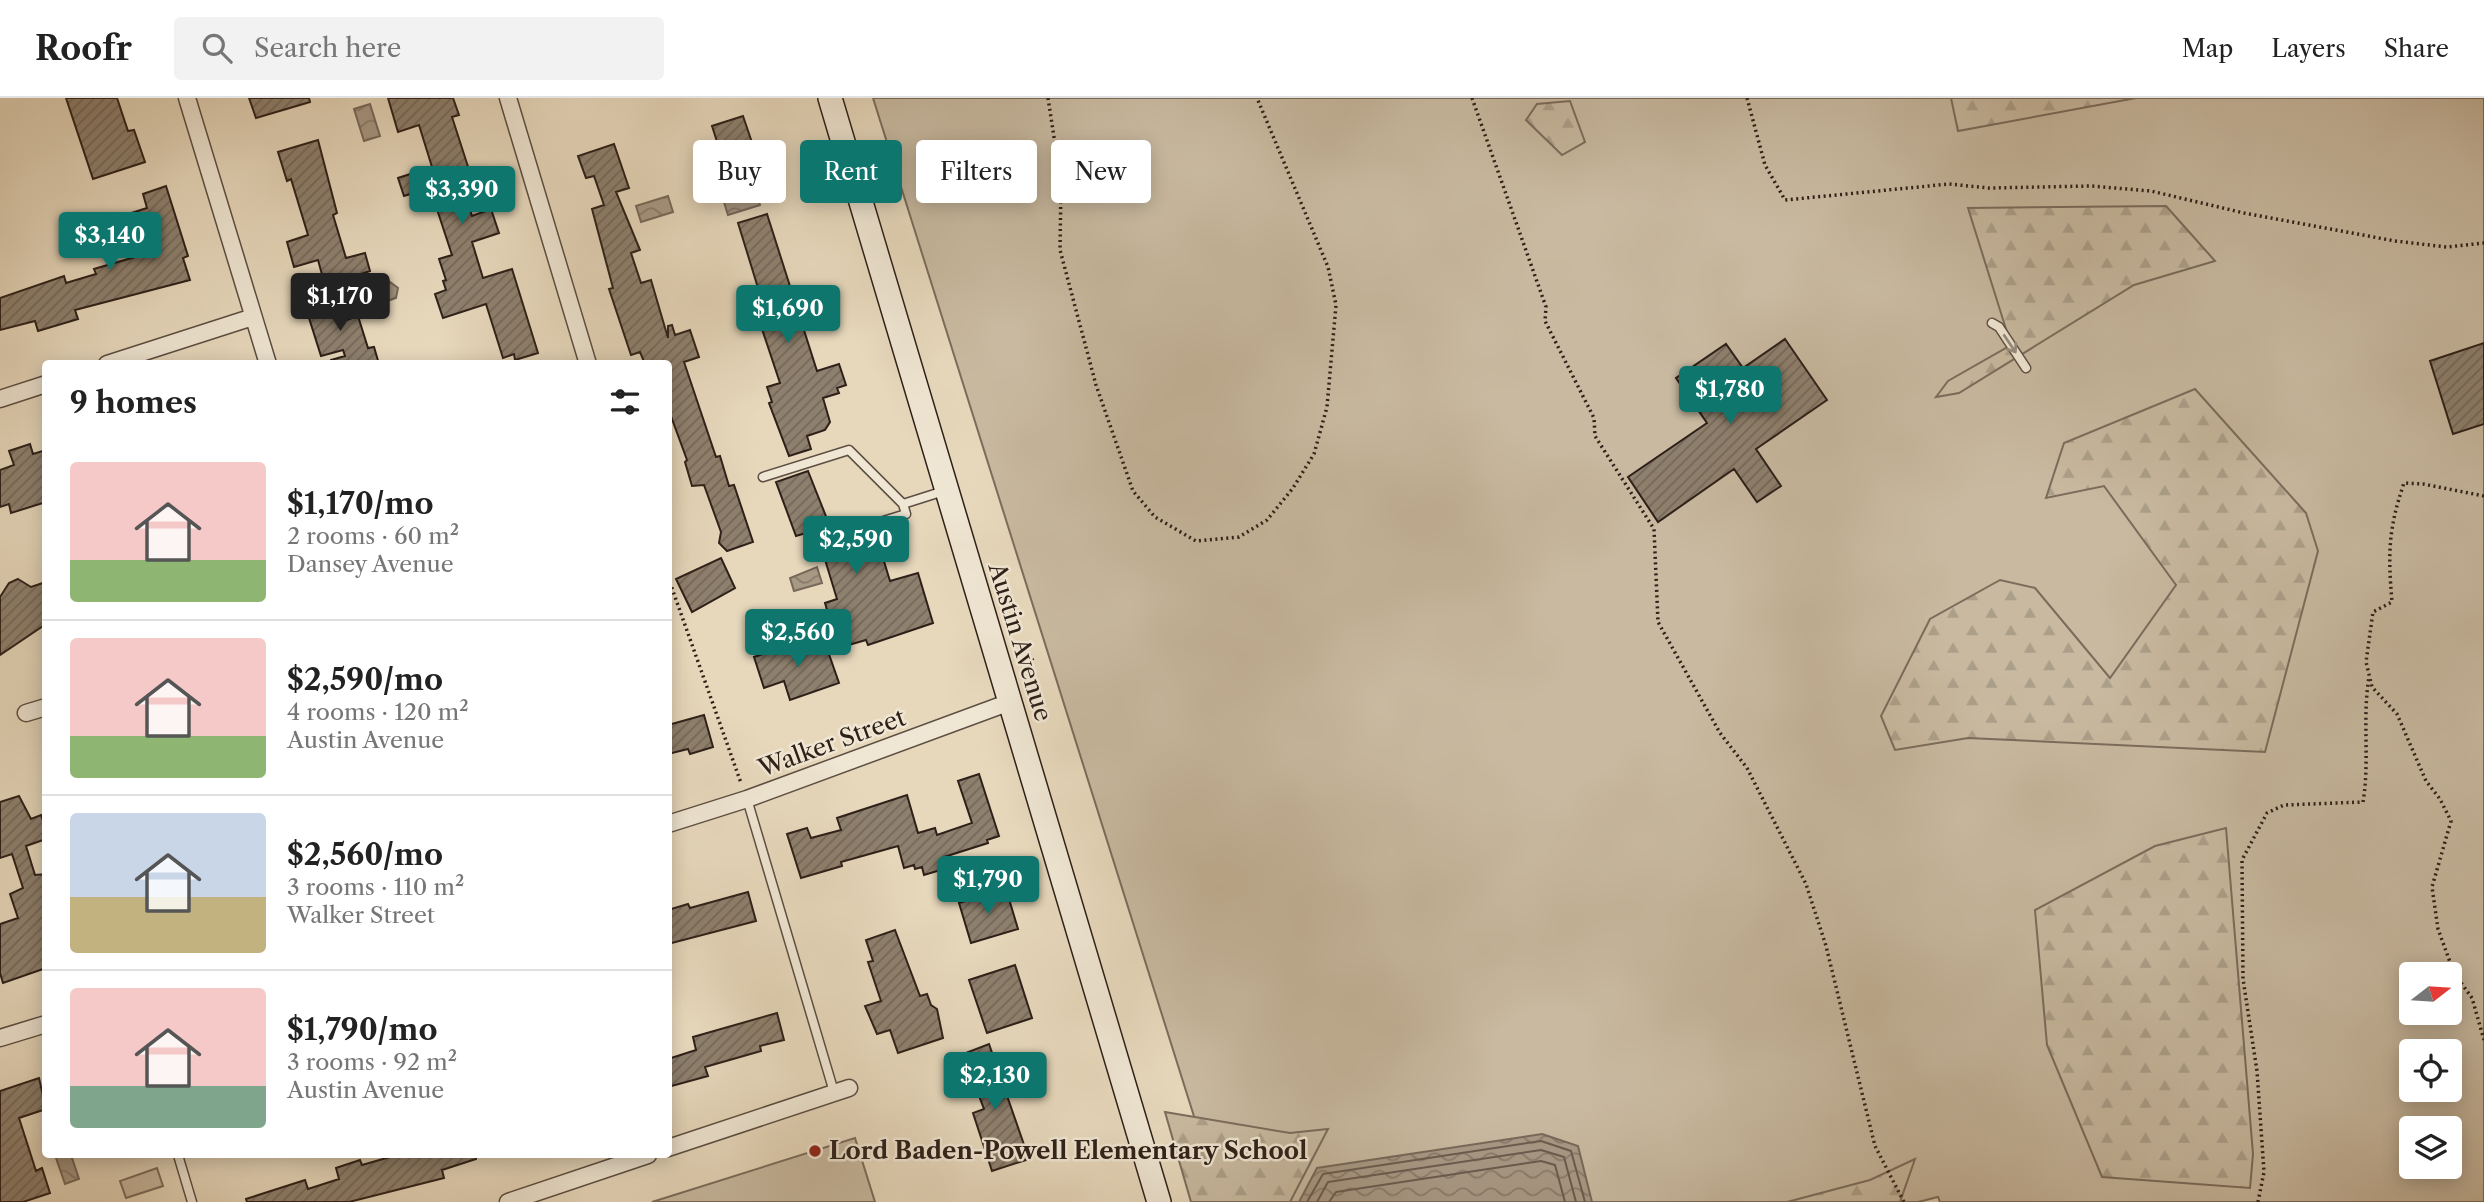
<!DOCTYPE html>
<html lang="en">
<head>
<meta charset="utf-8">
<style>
  body { margin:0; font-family:"Libre Caslon Text",serif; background:#f2f2f2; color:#222; height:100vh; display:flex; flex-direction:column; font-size:26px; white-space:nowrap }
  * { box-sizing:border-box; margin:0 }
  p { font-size:23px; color:#767676 }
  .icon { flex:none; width:38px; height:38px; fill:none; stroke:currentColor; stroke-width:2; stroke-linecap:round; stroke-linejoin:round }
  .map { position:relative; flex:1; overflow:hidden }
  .details { position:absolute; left:42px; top:262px; width:630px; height:798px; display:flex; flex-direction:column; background:#fff; border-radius:7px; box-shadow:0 4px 18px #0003 }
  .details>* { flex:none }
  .hud { position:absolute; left:693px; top:42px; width:665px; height:63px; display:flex; gap:14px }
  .needle { width:46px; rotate:73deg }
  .fabs { position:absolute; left:2399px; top:864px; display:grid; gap:14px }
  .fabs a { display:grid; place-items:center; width:63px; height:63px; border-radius:7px; background:#fff; box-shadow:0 4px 18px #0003; font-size:35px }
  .price { position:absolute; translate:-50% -60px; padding:0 16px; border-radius:7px; background:#0f766e; color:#fff; font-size:23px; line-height:46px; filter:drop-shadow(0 2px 4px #0008) }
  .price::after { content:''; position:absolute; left:50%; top:42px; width:21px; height:16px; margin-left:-10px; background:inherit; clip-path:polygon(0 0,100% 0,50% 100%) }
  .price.selected { background:#222; color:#fff }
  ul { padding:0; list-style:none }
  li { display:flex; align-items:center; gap:21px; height:175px; padding:0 28px }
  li+li { border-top:2px solid #e0e0e0 }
  li span { display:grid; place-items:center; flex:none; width:196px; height:140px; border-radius:7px; color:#555 }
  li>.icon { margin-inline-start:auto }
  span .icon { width:84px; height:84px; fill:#fffc; stroke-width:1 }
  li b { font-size:30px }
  h2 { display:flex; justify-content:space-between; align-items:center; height:84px; padding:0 28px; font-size:30px }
  .pill { padding:0 24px; border-radius:7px; background:#fff; box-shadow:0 4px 18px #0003; font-size:24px; line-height:63px }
  .pill.selected { background:#0f766e; color:#fff }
  header { display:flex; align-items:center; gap:42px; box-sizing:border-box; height:98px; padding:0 35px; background:#fff; border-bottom:2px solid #e0e0e0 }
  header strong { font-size:33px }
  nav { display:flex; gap:38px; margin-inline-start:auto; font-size:24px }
  .search { width:490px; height:63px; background:#f2f2f2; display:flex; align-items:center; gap:18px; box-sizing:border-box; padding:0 24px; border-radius:7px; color:#767676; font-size:26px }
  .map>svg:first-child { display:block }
</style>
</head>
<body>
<header>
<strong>Roofr</strong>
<div class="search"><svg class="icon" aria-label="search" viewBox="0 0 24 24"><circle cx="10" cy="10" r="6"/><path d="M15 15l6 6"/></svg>Search here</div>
<nav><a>Map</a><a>Layers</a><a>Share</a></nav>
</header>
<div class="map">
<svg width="2484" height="1104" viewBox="0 0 2484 1104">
  <defs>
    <pattern id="forest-firs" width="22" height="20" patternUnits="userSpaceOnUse" patternTransform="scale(1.75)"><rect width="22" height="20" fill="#c8b9a0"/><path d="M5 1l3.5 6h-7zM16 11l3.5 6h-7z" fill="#ac9f89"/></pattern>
    <pattern id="water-waves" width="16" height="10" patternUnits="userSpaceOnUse" patternTransform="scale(1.75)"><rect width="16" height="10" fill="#a89985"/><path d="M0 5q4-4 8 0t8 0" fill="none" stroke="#897c6c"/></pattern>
    <pattern id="building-hatch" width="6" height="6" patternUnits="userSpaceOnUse" patternTransform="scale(1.75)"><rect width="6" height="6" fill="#8e806e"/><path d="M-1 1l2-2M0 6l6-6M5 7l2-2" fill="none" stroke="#74685a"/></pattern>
  </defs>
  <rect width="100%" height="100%" fill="#e7d8bc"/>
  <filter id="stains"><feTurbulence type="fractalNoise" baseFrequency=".00286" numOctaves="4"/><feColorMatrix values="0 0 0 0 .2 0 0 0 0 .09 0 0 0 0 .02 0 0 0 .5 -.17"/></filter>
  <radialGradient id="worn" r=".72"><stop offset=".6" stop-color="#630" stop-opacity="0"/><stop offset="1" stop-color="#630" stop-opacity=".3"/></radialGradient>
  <path fill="#c8b9a0" stroke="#7b6c5c" stroke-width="2" fill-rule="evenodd" d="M873,0H2484V1104H1940L1938,1099L1918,1104H1221ZM2412,877H2450V915H2412ZM2412,954H2450V992H2412ZM2412,1031H2450V1069H2412Z
    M855,1040L875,1104H652Z
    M157,1070L163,1088L126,1100L120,1083Z"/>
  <path fill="url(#forest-firs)" stroke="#7b6c5c" stroke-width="2" d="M1951,0H2136L1958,33Z
    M1570,3L1585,44L1562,57L1526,22L1537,6Z
    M2166,108L2215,163L2134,187L1959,295L1936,299L1948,283L2011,247L1968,110Z
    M2195,291L2306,415L2318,453L2265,654L1968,640L1895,652L1881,618L1930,521L2000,482L2035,490L2110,580L2176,487L2104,388L2046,400L2064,345Z
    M2226,730L2253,1056L2250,1090L2102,1079L2047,947L2035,812L2155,748Z
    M1165,1014L1290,1035L1328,1031L1290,1104H1191Z
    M1915,1061L1900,1104H1787L1870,1082Z"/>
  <path fill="url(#water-waves)" stroke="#77695a" stroke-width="2" d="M370,6L380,38L364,43L354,11Z
    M755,90L760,107L728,117L723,101Z
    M668,98L673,114L641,124L636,108Z
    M104,122L111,127L116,145L111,154L103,153L96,132L100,123Z
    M390,184L398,190L396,200L373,208L364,202L365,194Z
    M817,469L822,485L794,493L790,480Z
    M1542,1036L1578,1048L1592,1104H1299L1317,1070Z
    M55,1057H71L79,1081L65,1086Z"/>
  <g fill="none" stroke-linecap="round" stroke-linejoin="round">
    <path stroke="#6b5c4f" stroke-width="2" d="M1307,1104L1323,1076L1541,1043L1571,1053L1585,1104
      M1317,1104L1328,1084L1541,1052L1564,1059L1576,1104
      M1329,1104L1336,1094L1541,1063L1555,1067L1565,1104"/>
  </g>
  <path fill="url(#building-hatch)" stroke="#2e2019" stroke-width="2" d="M66,0H117L128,33L134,32L145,64L93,81Z
    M249,0H309L310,4L256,20Z
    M388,0H453L459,17L452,19L471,78L460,81L472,118L491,111L499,135L472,144L483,180L512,171L538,255L515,262L514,256L503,260L486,206L443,220L435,196L446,192L443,183L446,182L439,161L452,157L430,90L404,98L398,80L432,69L419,27L398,34Z
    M743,18L762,74L730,84L712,28Z
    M318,42L337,115L333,117L346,160L365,155L370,173L352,179L353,183L326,191L318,162L294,169L287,144L308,137L291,81L287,83L278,54Z
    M614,46L629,90L616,94L640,152L631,155L641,185L651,182L668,240V228L672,227L675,237L690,232L699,259L684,264L716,359L720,358L729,388L734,387L753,444L727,453L719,445L721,434L704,387L692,388L685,364L687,362L668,310V266H645L640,254L631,257L609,191L613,190L592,111L604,107L594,78L586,80L578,58Z
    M166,88L188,158L183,160L190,182L75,212L78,221L38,233L35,223L0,232V200L64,178L66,185L96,176L94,171L135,159L122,118L147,110L143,96Z
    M767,116L817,273L839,266L846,287L837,290L839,295L823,300L830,324L825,332L807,338L811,351L789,358L769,305L772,304L767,289L780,285L759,222L767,219L738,125Z
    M339,195L347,222L358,218L368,250L374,249L379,266H331V262L345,258L343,252L321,258L309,220L314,219L310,204Z
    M1785,241L1827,302L1756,351L1781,388L1757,404L1734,371L1658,424L1628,379L1707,325L1676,280L1726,246L1743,270Z
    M2484,245V326L2453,336L2430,263Z
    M30,346L33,356L46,352V404L11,415L9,406L0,409V372L14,367L9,353Z
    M808,373L833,436L845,432L852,455L879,447L890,483L918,475L933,525L868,547L866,542L838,550L825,505L837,501L816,432L796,438L776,384Z
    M721,460L735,490L692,514L676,481Z
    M18,481L31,489L46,484V526L0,557V499L9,485Z
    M824,542L839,585L790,602L784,583L764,590L754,559L781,550L783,556Z
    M704,617L713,649L690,656L688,651L668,656V627Z
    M979,676L999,738L987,742L988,745L944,759L947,770L924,777L922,769L915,771L914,767L904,770L898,748L841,764L842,768L801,780L787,736L807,730L811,740L841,732L837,720L907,697L918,735L935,730L937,737L972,725L958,683Z
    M19,698L31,721L41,717L46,732V741L26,748L35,777L46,776V870L3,885L0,875V826L18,820L10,796L23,790L12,756L0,760V704Z
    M1006,791L1018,831L971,845L959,805Z
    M748,794L756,823L668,846V812L688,806L690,810Z
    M895,832L920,898L927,896L931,907L937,911L943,940L898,955L890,932L877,936L865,908L881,903L868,864L873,863L866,842Z
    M1015,867L1032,920L987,935L969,882Z
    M777,915L784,942L760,948L761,953L705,969L708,978L668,989V961L696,952L693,939Z
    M989,946L1029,1061L992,1073L973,1015L984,1011L963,956Z
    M39,980L46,1011L19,1020L36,1073L42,1070L50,1095L23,1104H0V993Z
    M397,1057H476V1061L442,1072L444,1080L349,1104H247L246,1101L305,1082L308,1091L339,1081L336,1070L360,1062L362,1067Z"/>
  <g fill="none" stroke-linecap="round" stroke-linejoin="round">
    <defs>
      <path id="lane" d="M1992,225L1999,229L2026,270
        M763,379L849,352L903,406L944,393
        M889,454L880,424L906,416L903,406
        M747,701L834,994
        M178,1057L192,1104"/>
      <path id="street" d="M187,0L268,266
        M508,0L588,266
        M107,266L253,219
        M0,301L46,286
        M26,615L46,609
        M668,726L747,701L1010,604
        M0,940L46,926
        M668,1050L849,990
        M508,1104L648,1057"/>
      <path id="secondary" d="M830,0L1159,1104"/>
    </defs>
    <use href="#lane" stroke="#5c4e42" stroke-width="11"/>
    <use href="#street" stroke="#5c4e42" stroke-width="19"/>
    <use href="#secondary" stroke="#2e2019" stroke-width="26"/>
    <path stroke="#2e2019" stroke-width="3.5" stroke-dasharray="2 3.5" stroke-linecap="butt" d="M1048,0L1061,85L1060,152L1096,287L1133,393L1155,419L1196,443L1239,439L1267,422L1293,390L1314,356L1327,309L1336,207L1328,169L1257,0
      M1472,0L1546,209L1545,223L1594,320L1595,338L1654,431L1658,524L1720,635L1747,670L1806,786L1826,848L1875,1048L1904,1104
      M1747,0L1765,67L1785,102L1949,86L1989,90L2091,88L2151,93L2244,115L2395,143L2447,149L2484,145
      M2484,398L2423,386L2404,385C2388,432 2388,456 2392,504L2373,514L2366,564L2372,589L2397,616L2426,683L2440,701L2451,723L2432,789L2438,831L2454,875L2472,900L2484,942
      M668,479L741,685
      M1029,556L1033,563
      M2258,1104L2264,1074L2257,973L2243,881L2242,762L2267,715L2284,707L2363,704C2370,662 2362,621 2369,579"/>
    <use href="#lane" stroke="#efe6d3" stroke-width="8"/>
    <use href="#street" stroke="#efe6d3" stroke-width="16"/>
    <use href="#secondary" stroke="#efe6d3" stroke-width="23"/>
  </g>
  <defs><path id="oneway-shaft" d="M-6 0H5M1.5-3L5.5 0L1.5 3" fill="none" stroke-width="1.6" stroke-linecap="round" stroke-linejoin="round" transform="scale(1.75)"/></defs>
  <use stroke="#988d7f" href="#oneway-shaft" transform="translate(2010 246) rotate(56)"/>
  <circle fill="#8f2418" stroke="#efe6d3" stroke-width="2.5" cx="815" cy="1053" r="7"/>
  <g text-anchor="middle" stroke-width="5" stroke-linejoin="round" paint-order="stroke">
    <g font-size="24" fill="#2e2019" stroke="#efe6d3">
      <text transform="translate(1020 544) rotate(73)" y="8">Austin Avenue</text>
      <text transform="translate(832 645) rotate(-20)" y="8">Walker Street</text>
    </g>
    <g font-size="24" font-weight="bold" fill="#2e2019" stroke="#efe6d3" text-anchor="start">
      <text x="829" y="1061">Lord Baden-Powell Elementary School</text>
    </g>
  </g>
  <rect width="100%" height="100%" filter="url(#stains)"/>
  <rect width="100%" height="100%" fill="url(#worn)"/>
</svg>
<div class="fabs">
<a><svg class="needle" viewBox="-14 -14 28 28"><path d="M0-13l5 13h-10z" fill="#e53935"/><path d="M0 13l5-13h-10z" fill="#767676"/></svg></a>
<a><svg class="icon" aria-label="locate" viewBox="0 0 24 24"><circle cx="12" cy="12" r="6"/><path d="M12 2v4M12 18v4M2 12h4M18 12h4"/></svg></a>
<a><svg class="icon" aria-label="layers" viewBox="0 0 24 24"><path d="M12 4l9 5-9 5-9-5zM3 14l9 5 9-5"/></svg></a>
</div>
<b class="price" style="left:462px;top:128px">$3,390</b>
<b class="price" style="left:110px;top:174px">$3,140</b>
<b class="price selected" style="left:340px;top:235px">$1,170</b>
<b class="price" style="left:788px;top:247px">$1,690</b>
<b class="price" style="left:1730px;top:328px">$1,780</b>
<b class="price" style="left:856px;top:478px">$2,590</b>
<b class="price" style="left:798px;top:571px">$2,560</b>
<b class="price" style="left:988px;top:818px">$1,790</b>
<b class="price" style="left:995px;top:1014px">$2,130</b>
<div class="hud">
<a class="pill">Buy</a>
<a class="pill selected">Rent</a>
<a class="pill">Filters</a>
<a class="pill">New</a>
</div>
<section class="details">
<h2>9 homes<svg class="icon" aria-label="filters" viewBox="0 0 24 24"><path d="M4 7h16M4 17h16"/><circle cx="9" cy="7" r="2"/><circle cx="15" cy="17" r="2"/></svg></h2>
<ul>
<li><span style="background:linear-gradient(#f6c9c9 70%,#8fb573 0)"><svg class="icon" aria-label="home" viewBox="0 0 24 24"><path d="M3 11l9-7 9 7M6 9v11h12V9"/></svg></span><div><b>$1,170/mo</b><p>2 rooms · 60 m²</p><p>Dansey Avenue</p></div></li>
<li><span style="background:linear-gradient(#f6c9c9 70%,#8fb573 0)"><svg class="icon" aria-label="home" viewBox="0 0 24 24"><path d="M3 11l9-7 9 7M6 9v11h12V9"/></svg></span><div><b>$2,590/mo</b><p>4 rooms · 120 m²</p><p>Austin Avenue</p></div></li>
<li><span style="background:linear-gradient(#c9d6e8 60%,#c2b280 0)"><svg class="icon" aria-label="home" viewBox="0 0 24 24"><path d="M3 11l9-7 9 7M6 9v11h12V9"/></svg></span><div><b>$2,560/mo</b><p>3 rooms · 110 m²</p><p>Walker Street</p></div></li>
<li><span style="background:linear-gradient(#f6c9c9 70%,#7fa58c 0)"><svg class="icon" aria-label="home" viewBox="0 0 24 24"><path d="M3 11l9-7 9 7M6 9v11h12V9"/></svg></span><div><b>$1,790/mo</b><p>3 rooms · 92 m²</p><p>Austin Avenue</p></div></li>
</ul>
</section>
</div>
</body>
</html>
